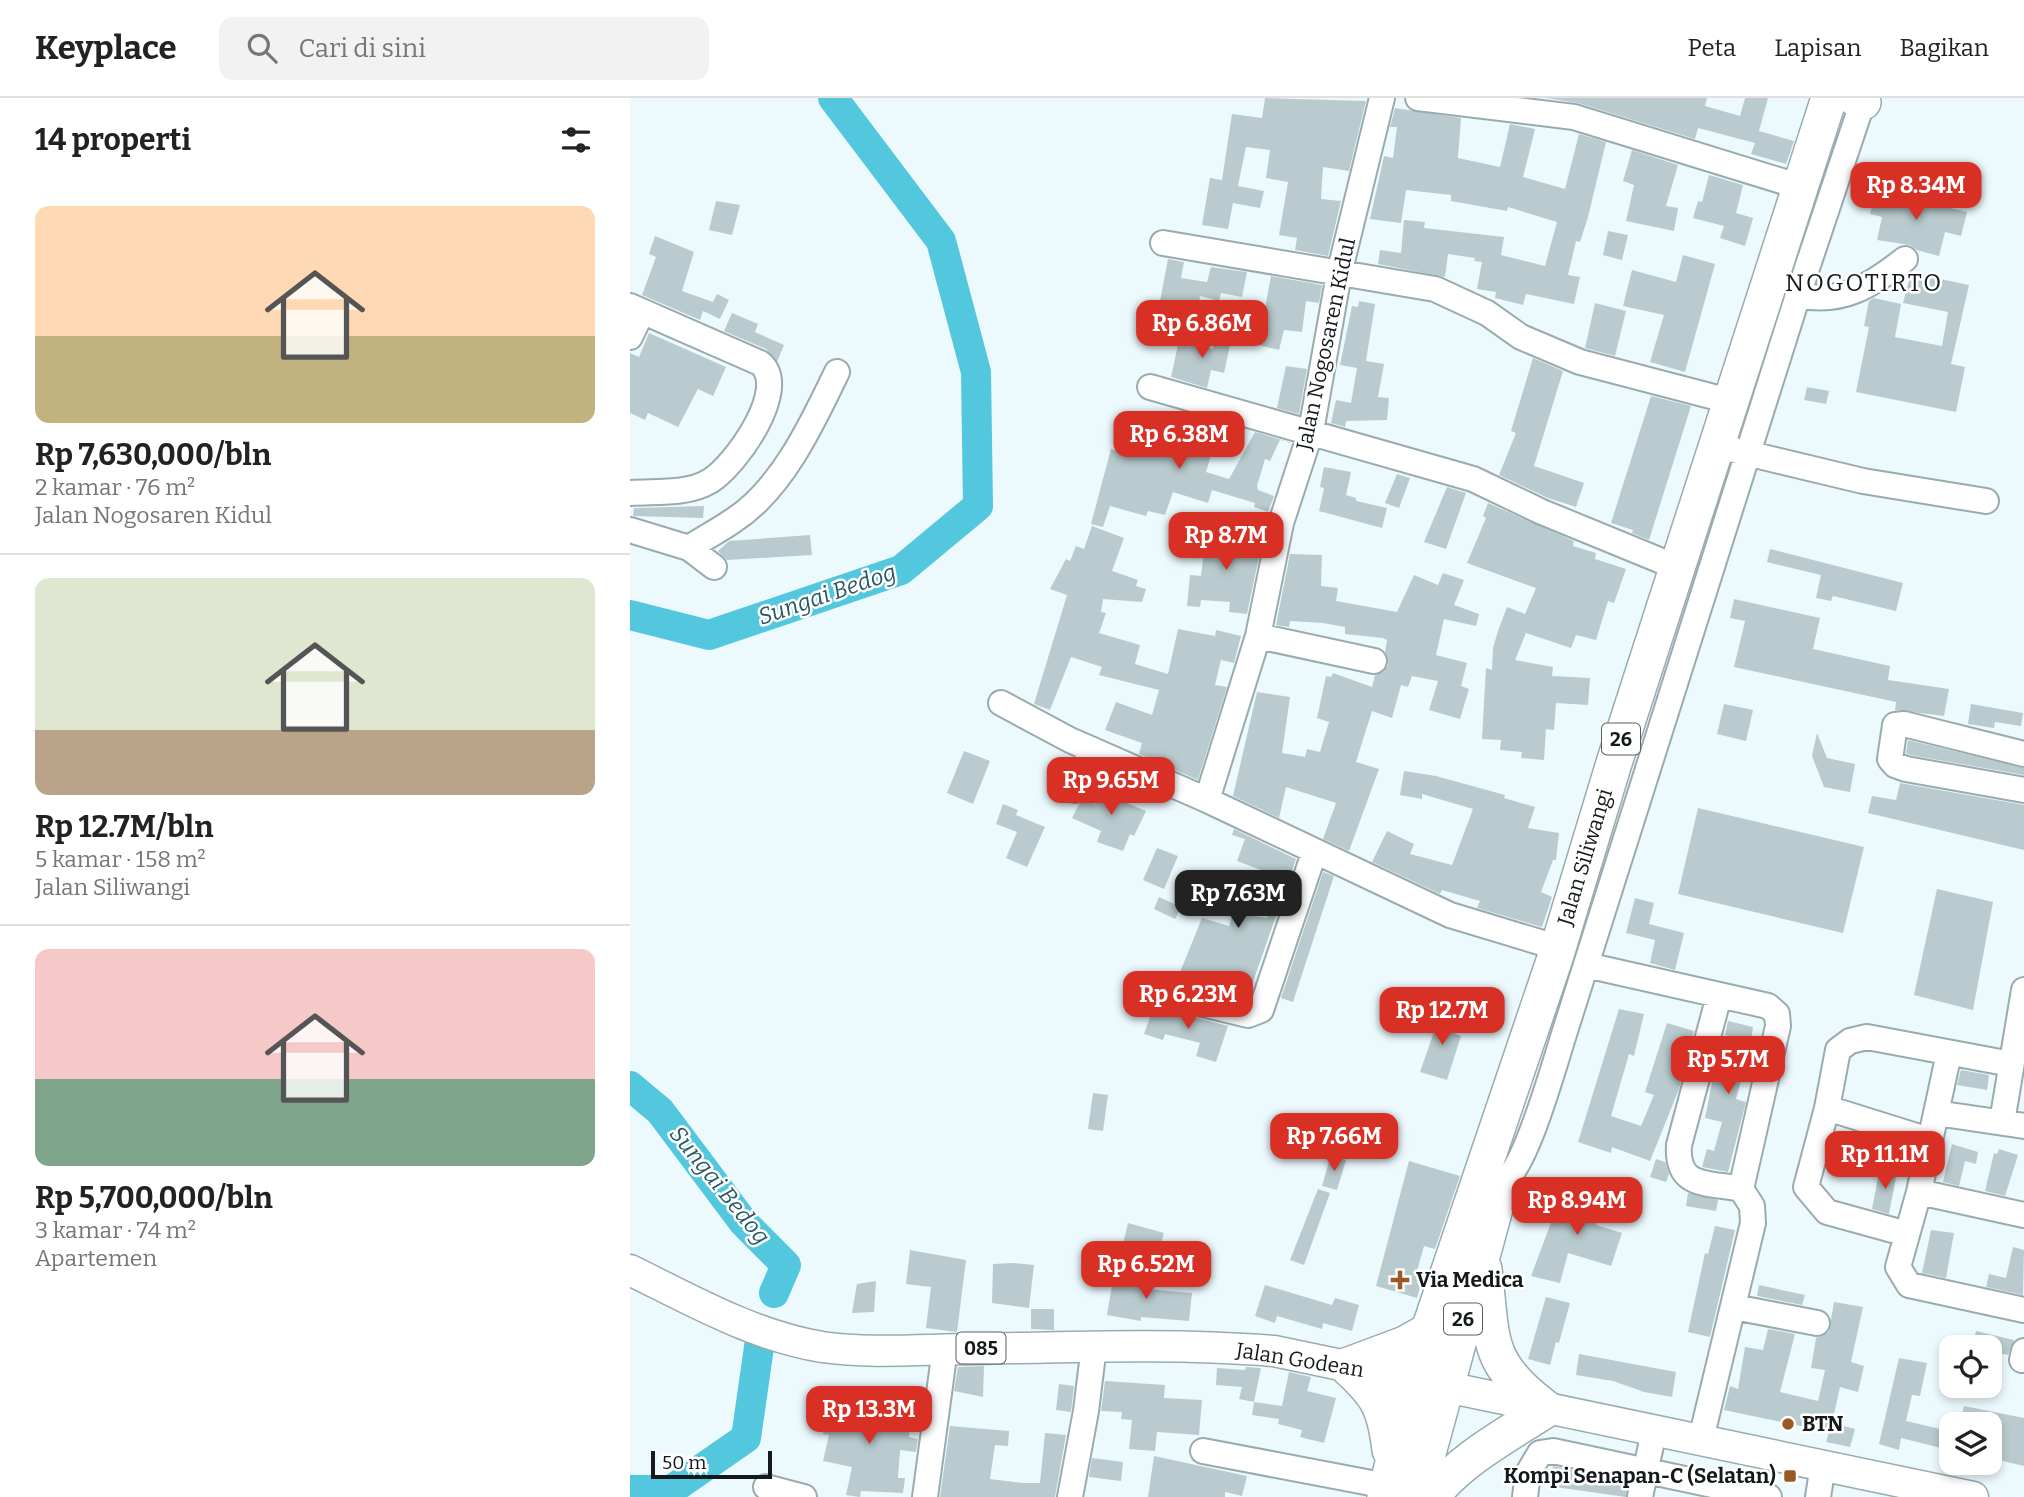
<!DOCTYPE html>
<html lang="id">
<head>
<meta charset="utf-8">
<style>
  body { margin:0; font-family:Bitter,serif; background:#f2f2f2; color:#222; height:100vh; display:flex; flex-direction:column; font-size:26px; white-space:nowrap }
  * { box-sizing:border-box; margin:0 }
  p { font-size:23px; color:#767676 }
  .icon { flex:none; width:38px; height:38px; fill:none; stroke:currentColor; stroke-width:2; stroke-linecap:round; stroke-linejoin:round }
  .map { position:relative; flex:1; overflow:hidden }
  .sheet { display:flex; flex-direction:column; background:#fff; width:630px }
  .sheet>* { flex:none }
  .tools { position:absolute; left:1309px; top:1237px; display:grid; gap:14px }
  .tools a { display:grid; place-items:center; width:63px; height:63px; border-radius:14px; background:#fff; box-shadow:0 4px 10px #0003; font-size:35px }
  .scale { position:absolute; left:21px; bottom:18px; width:121px; box-sizing:border-box; padding-left:7px; border:4px solid #141a1b; border-top:0; font-size:19px; line-height:24px; white-space:nowrap; color:#141a1b; -webkit-text-stroke:5px #fff; paint-order:stroke }
  .price { position:absolute; translate:-50% -60px; padding:0 16px; border-radius:14px; background:#d93025; color:#fff; font-size:23px; line-height:46px; filter:drop-shadow(0 2px 4px #0008) }
  .price::after { content:''; position:absolute; left:50%; top:42px; width:21px; height:16px; margin-left:-10px; background:inherit; clip-path:polygon(0 0,100% 0,50% 100%) }
  .price.selected { background:#222; color:#fff }
  ul { padding:0; list-style:none }
  li { display:grid; align-content:center; gap:14px; height:371px; padding:0 35px }
  li+li { border-top:2px solid #e0e0e0 }
  li span { display:grid; place-items:center; height:217px; border-radius:14px; color:#555 }
  li>.icon { margin-inline-start:auto }
  span .icon { width:126px; height:126px; fill:#fffc; stroke-width:1 }
  li b { font-size:30px }
  h2 { display:flex; justify-content:space-between; align-items:center; height:84px; padding:0 35px; font-size:30px }
  header { display:flex; align-items:center; gap:42px; box-sizing:border-box; height:98px; padding:0 35px; background:#fff; border-bottom:2px solid #e0e0e0 }
  header strong { font-size:33px }
  nav { display:flex; gap:38px; margin-inline-start:auto; font-size:24px }
  .search { width:490px; height:63px; background:#f2f2f2; display:flex; align-items:center; gap:18px; box-sizing:border-box; padding:0 24px; border-radius:14px; color:#767676; font-size:26px }
  main { display:flex; flex:1; min-height:0 }
  .map>svg:first-child { display:block }
</style>
</head>
<body>
<header>
<strong>Keyplace</strong>
<div class="search"><svg class="icon" aria-label="search" viewBox="0 0 24 24"><circle cx="10" cy="10" r="6"/><path d="M15 15l6 6"/></svg>Cari di sini</div>
<nav><a>Peta</a><a>Lapisan</a><a>Bagikan</a></nav>
</header>
<main>
<section class="sheet">
<h2>14 properti<svg class="icon" aria-label="filters" viewBox="0 0 24 24"><path d="M4 7h16M4 17h16"/><circle cx="9" cy="7" r="2"/><circle cx="15" cy="17" r="2"/></svg></h2>
<ul>
<li><span style="background:linear-gradient(#ffd9b3 60%,#c2b280 0)"><svg class="icon" aria-label="home" viewBox="0 0 24 24"><path d="M3 11l9-7 9 7M6 9v11h12V9"/></svg></span><div><b>Rp 7,630,000/bln</b><p>2 kamar · 76 m²</p><p>Jalan Nogosaren Kidul</p></div></li>
<li><span style="background:linear-gradient(#dfe7d0 70%,#b9a48a 0)"><svg class="icon" aria-label="home" viewBox="0 0 24 24"><path d="M3 11l9-7 9 7M6 9v11h12V9"/></svg></span><div><b>Rp 12.7M/bln</b><p>5 kamar · 158 m²</p><p>Jalan Siliwangi</p></div></li>
<li><span style="background:linear-gradient(#f6c9c9 60%,#7fa58c 0)"><svg class="icon" aria-label="home" viewBox="0 0 24 24"><path d="M3 11l9-7 9 7M6 9v11h12V9"/></svg></span><div><b>Rp 5,700,000/bln</b><p>3 kamar · 74 m²</p><p>Apartemen</p></div></li>
</ul>
</section>
<div class="map">
<svg width="1394" height="1399" viewBox="0 0 1394 1399">
  <rect width="100%" height="100%" fill="#ecfafe"/>
  <g fill="none" stroke-linecap="round" stroke-linejoin="round">
    <path stroke="#52c7dd" stroke-width="30" d="M0,517L79,537L271,472L348,408L346,274L311,143L203,0
      M0,988L30,1013L114,1125L156,1167L144,1195
      M0,1392H41L116,1340L130,1242"/>
  </g>
  <path fill="#b9cbce" d="M635,0L736,3L719,73L693,69L691,101L711,103L698,158L665,152L667,140L649,137L658,84L636,80L640,52L616,49L608,88L634,93L630,110L603,105L598,131L572,127L580,80L592,82L602,16L632,20Z
    M916,0H1077L1075,8L1110,18L1115,0H1138L1129,33L1164,43L1156,66L1121,56L1125,45L1068,30L1065,41L948,5Z
    M765,10L831,20L828,60L870,69L880,26L905,31L893,79L935,91L949,36L976,44L958,119L950,144L946,143L938,177L950,179L944,206L896,196L893,207L865,200L866,194L847,191L852,164L844,163L845,160L818,156L815,179L748,166L750,152L771,155L774,122L795,124L794,130L874,139L871,157L915,168L927,124L878,109L877,113L821,103V97L776,92L771,125L740,121L754,58L763,60L767,29H760Z
    M1002,52L1048,67L1036,108L1048,110L1044,133L996,123L1004,87L993,83Z
    M1079,77L1113,87L1106,115L1123,120L1115,148L1090,140L1094,128L1063,120L1068,103L1072,104Z
    M1246,92L1337,114L1331,138L1315,134L1309,158L1287,152L1280,147L1247,142L1252,119L1240,116Z
    M86,103L110,107L102,137L79,132Z
    M978,133L998,137L992,162L973,157Z
    M25,138L64,154L52,193L83,204L87,196L99,202L90,221L73,213L70,222L12,197L26,159L19,156Z
    M1053,157L1085,166L1055,274L1020,264L1034,217L993,208L1002,172L1046,184Z
    M538,161L554,164L551,180L577,184L581,169L617,174L612,199L591,195L589,203L570,198L568,212L551,209L542,245L511,238L516,216L527,219Z
    M1281,175L1339,187L1321,266L1335,269L1326,314L1226,294L1239,229L1234,228L1239,203L1244,200L1271,206L1265,239L1312,248L1318,214L1273,205Z
    M641,178L692,187L689,205L676,203L672,234L654,232L649,252L628,247Z
    M729,203L745,206L736,263L754,266L748,299L759,300L757,322L716,323L715,329L701,325L706,302L721,305L727,270L710,267L722,208L728,209Z
    M965,205L996,213L985,258L955,250Z
    M102,215L128,226L125,234L154,247L147,264L136,251L94,233Z
    M587,231L603,233L594,275L581,272L577,290L541,279L549,242L583,251Z
    M19,235L96,269L83,298L68,291L48,329L18,315L15,322L0,315V255L9,259Z
    M903,260L933,273L904,368L954,385L946,409L918,400L869,377L886,335L881,333Z
    M656,268L677,271L669,316L647,310Z
    M1177,289L1199,293L1196,306L1174,302Z
    M1021,298L1061,308L1019,442L1002,435L1003,432L981,425Z
    M549,313L578,321L574,337L586,340L576,374L599,381L625,334L662,345L650,342L640,363L635,361L627,388L628,392L644,398L638,414L624,409L625,405L582,392L578,405L543,394L535,417L518,413L516,418L480,408L473,429L461,426L481,351L507,359L509,354L512,355L521,321L545,328Z
    M694,369L721,374L716,397L726,400V403L757,410L752,430L689,413L694,390L690,389Z
    M767,376L780,380L769,410L755,405Z
    M817,389L836,395L816,451L794,444Z
    M858,405L944,443L943,448L966,455L965,461L996,471L984,505L978,503L966,542L946,537L941,550L896,535L885,562L923,569L922,578L960,580L958,607L926,605L924,632L916,631L914,662L891,660L892,654L870,652L871,642L852,641L856,570L862,572L863,550L868,533L877,509L895,516L906,490L837,465L856,420L853,418Z
    M74,408L73,420L3,418L4,410Z
    M462,428L494,440L482,473L508,482L506,488L516,491L512,504L473,501L471,514L476,515L469,535L510,547L505,566L538,576L548,531L585,538L586,532L611,538L604,565L591,562L585,587L597,589L568,682L509,656L512,645L475,632L486,604L522,617L529,592L469,577L472,569L441,559L420,612L404,606L437,497L420,491L436,461L440,463L446,448L454,451Z
    M576,435L629,441L627,454H630L617,516L599,514L600,504L571,502L570,509L557,508L560,477L571,478Z
    M180,437L182,457L97,462L88,453L99,443Z
    M1140,451L1273,485L1266,513L1203,498L1201,503L1186,500L1191,477L1137,464Z
    M660,456L692,457L691,488L708,490L706,503L767,514L784,477L808,487L813,475L834,482L824,507L849,516L846,528L814,521L806,557L837,565L831,588L839,591L830,621L799,612L808,583L782,578L778,589L771,587L762,620L742,613L726,664L749,671L719,753L693,741L706,705L656,689L649,720L603,698L627,594L660,599L652,655L675,659L677,651L690,654L699,624L687,620L696,578L701,579L703,575L742,589L745,577L754,573L758,567L755,554L757,542L753,540L715,536V529L693,525L660,523L659,529L646,527Z
    M1104,501L1190,520L1183,551L1260,568L1258,582L1319,591L1314,618L1265,612L1266,604L1104,569L1115,523L1100,520Z
    M1094,606L1123,612L1116,643L1087,636Z
    M1341,606L1393,615L1391,628L1365,624L1364,630L1338,626Z
    M1187,635L1197,660L1225,666L1220,694L1194,689L1182,658Z
    M1278,642L1394,670V677L1280,657L1276,655Z
    M334,653L360,663L343,706L317,695Z
    M774,673L806,678L875,697L874,700L905,709L898,730L929,735L926,762H923L911,794L922,799L912,829L847,810L850,803L812,792L810,796L742,764L757,733L784,746L780,756L822,767L843,711L792,696V701L770,697Z
    M478,679L489,683L482,699L516,713L504,738L500,736L493,753L467,744L471,733L442,720L449,706L456,702L466,706Z
    M1270,685L1394,707V752L1238,715L1242,698L1266,702Z
    M373,706L388,712L386,717L415,729L397,769L376,760L387,734L366,726Z
    M1068,710L1234,749L1213,835L1048,796Z
    M604,731L666,761L617,901L546,884L572,820L599,828L603,815L637,820L645,796L626,790L631,772L607,763L615,741L602,737Z
    M527,750L548,758L534,791L513,782Z
    M693,774L704,778L663,904L651,900Z
    M1307,791L1363,804L1343,912L1284,897Z
    M529,799L551,809L545,821L524,811Z
    M1005,800L1024,805L1019,826L1054,835L1045,872L1020,865L1025,842L996,835Z
    M526,902L536,912L598,928L586,964L566,958L570,945L535,936L533,942L514,936Z
    M989,911L1014,916L1004,958L999,956L981,1018L1011,1028L1024,997L1015,994L1037,925L1064,933L1049,991L1020,1063L982,1049L981,1055L948,1044Z
    M811,914L830,919L825,936L831,938L817,982L790,974Z
    M1098,923L1123,929L1120,950L1106,1001L1116,1004L1098,1074L1072,1069L1077,1051L1084,1053L1092,1024L1075,1020L1086,965L1092,967L1099,938L1095,937Z
    M1331,972L1359,977L1357,992L1327,987Z
    M463,995L478,997L473,1033L458,1031Z
    M1322,1046L1348,1054L1346,1066L1335,1063L1329,1088L1313,1084Z
    M1369,1051L1388,1057L1375,1098L1355,1093L1364,1055L1367,1056Z
    M701,1057L716,1062L707,1092L692,1088Z
    M1026,1061L1035,1064L1039,1076L1036,1084L1020,1079Z
    M779,1063L830,1078L805,1151L794,1148L787,1173L794,1175L787,1200L746,1188Z
    M1250,1070L1267,1074L1259,1116L1242,1111Z
    M954,1084L976,1090L966,1127L992,1135L981,1168L938,1155L930,1185L901,1178L925,1114L944,1120Z
    M688,1091L700,1095L674,1167L660,1162Z
    M1058,1095L1088,1102L1086,1113L1056,1108Z
    M498,1125L534,1135L528,1156L493,1146Z
    M1085,1128L1105,1132L1080,1239L1058,1234L1075,1155L1078,1156Z
    M1301,1132L1324,1135L1316,1180L1292,1175Z
    M1383,1149L1394,1152L1393,1197L1356,1189L1359,1176L1376,1180Z
    M280,1152L336,1162L327,1234L296,1230L301,1189L276,1186Z
    M383,1165L404,1167L399,1210L362,1205L363,1166Z
    M484,1175L518,1181L516,1191L562,1195L559,1223L511,1219V1223L477,1217Z
    M246,1183L244,1214L222,1215L227,1186Z
    M635,1187L702,1207L705,1200L729,1207L722,1233L693,1225L692,1231L647,1218L645,1225L625,1218Z
    M1129,1187L1175,1197L1172,1207L1127,1198Z
    M916,1199L940,1205L929,1245L926,1244L920,1267L898,1261Z
    M1204,1204L1233,1209L1221,1264L1234,1268L1228,1294L1210,1289L1202,1325L1225,1331L1220,1349L1196,1344L1199,1334L1094,1312L1100,1288L1108,1291L1115,1249L1133,1252L1138,1231L1165,1236L1150,1294L1188,1303L1195,1272L1181,1270L1186,1240L1199,1234Z
    M401,1211H424V1232L401,1231Z
    M1346,1233L1384,1242L1378,1257L1360,1253V1250L1342,1247Z
    M949,1256L1046,1274L1042,1299L1014,1294L983,1283L946,1277Z
    M1269,1260L1297,1265L1290,1298L1282,1297L1276,1323L1319,1333L1315,1351L1271,1340L1269,1352L1249,1346Z
    M354,1268L353,1299L324,1293L328,1269Z
    M616,1269L631,1270L624,1304L609,1301L612,1289L586,1287L587,1270L615,1272Z
    M659,1274L681,1279L677,1293L706,1300L694,1345L670,1339L672,1332L648,1326L649,1321L622,1317L624,1304L652,1308Z
    M475,1283L535,1287L534,1300L572,1302L569,1337L527,1334L525,1353L499,1351L502,1322L491,1321L492,1314L471,1313Z
    M429,1286L444,1288L441,1314L426,1312Z
    M198,1307L227,1312V1307L280,1309L279,1339L288,1341L286,1354L270,1352L268,1380H275L273,1395L231,1393L230,1399L216,1397L222,1369L193,1363L199,1337L193,1336Z
    M1334,1308L1394,1320V1368L1360,1360V1326H1329Z
    M320,1328L379,1333L378,1348L365,1347L360,1381L393,1385H410L415,1335L436,1337L425,1399H310Z
    M524,1358L617,1378L612,1398L595,1394V1399H518Z
    M462,1360L493,1364L491,1383L459,1379Z
    M923,1368L998,1384L996,1399L918,1388Z"/>
  <g fill="none" stroke-linecap="round" stroke-linejoin="round">
    <defs>
      <path id="minor" d="M752,0L709,176L681,333L651,425L628,538L577,702L820,817L916,846
        M788,0L944,19L1158,85
        M533,145L805,191L857,215L891,239L950,264L1088,300
        M1168,197C1212,207 1242,187 1275,161
        M0,208L130,265C161,290 105,368 80,383C57,397 25,393 0,395
        M0,239L12,214
        M520,289L843,381L912,414L1034,464
        M1104,352L1233,383L1356,403
        M0,432L59,450L84,469
        M59,450C74,440 90,432 104,422C152,391 183,324 207,274
        M628,538L744,563
        M371,605L440,642L577,702
        M1394,656L1274,626L1265,627L1260,661L1265,667L1276,671L1394,692
        M445,692L461,651
        M956,867L1138,908L1147,916L1148,928L1111,1091
        M540,898L618,917L631,912L684,755
        M1319,955L1289,1094L1268,1169L1279,1187L1394,1212
        M1197,1010L1299,1042
        M1306,1015L1394,1028
        M1372,1024L1394,892
        M873,1084C896,1071 925,964 935,933L1168,197L1234,0
        M1289,1094L1394,1117
        M1277,1136L1197,1114L1176,1089L1197,1010L1208,952L1220,943L1237,939L1381,966
        M1104,1209L1187,1225
        M1392,1262L1394,1253
        M1071,1341L1123,1125L1122,1108L1111,1091C1078,1084 1046,1091 1049,1047L1089,898
        M573,1353L757,1388
        M136,1389L174,1399
        M295,1399L315,1251
        M440,1399L456,1313L464,1248
        M895,1399L898,1375L910,1355L923,1353L1139,1399
        M1010,1399L1024,1333
        M1188,1399L1193,1367"/>
      <path id="major" d="M0,1172C61,1202 124,1238 192,1249C244,1256 294,1251 346,1251C445,1249 545,1245 644,1253L1343,1399"/>
      <path id="highway" d="M1225,0L1233,4
        M760,1352C755,1309 748,1297 716,1268L775,1246L798,1233
        M755,1399L782,1282L925,860L984,665L1199,0
        M786,1399L869,1096
        M801,1399C831,1361 877,1337 917,1311C854,1264 863,1243 854,1171"/>
    </defs>
    <use href="#minor" stroke="#9aabaf" stroke-width="28"/>
    <use href="#major" stroke="#9aabaf" stroke-width="33"/>
    <use href="#highway" stroke="#9aabaf" stroke-width="38"/>
    <use href="#minor" stroke="#fff" stroke-width="24"/>
    <use href="#major" stroke="#fff" stroke-width="30"/>
    <use href="#highway" stroke="#fff" stroke-width="35"/>
  </g>
  <g fill="#9a5824" stroke="#fff" stroke-width="2.5">
    <path d="M766.5 1171.5h7v7h7v7h-7v7h-7v-7h-7v-7h7z"/>
    <circle cx="1158" cy="1326" r="7"/>
    <rect x="1153" y="1371" width="14" height="14" rx="3.5"/>
  </g>
  <g text-anchor="middle" stroke-width="5" stroke-linejoin="round" paint-order="stroke">
    <g fill="#fff" stroke="#5a5f5f" stroke-width="2">
      <rect x="972" y="625.5" width="38" height="31" rx="5"/>
      <rect x="814" y="1205.5" width="38" height="31" rx="5"/>
      <rect x="326.5" y="1234.5" width="49" height="31" rx="5"/>
    </g>
    <g font-size="19" font-weight="bold" fill="#141a1b">
      <text x="991" y="648">26</text>
      <text x="833" y="1228">26</text>
      <text x="351" y="1257">085</text>
    </g>
    <g font-size="21" fill="#141a1b" stroke="#fff">
      <text transform="translate(696 246) rotate(-78)" y="7">Jalan Nogosaren Kidul</text>
      <text transform="translate(955 759) rotate(-73)" y="7">Jalan Siliwangi</text>
      <text transform="translate(670 1262) rotate(9)" y="7">Jalan Godean</text>
    </g>
    <g font-size="21" font-weight="bold" fill="#141a1b" stroke="#fff" text-anchor="start">
      <text x="786" y="1189">Via Medica</text>
      <text x="1172" y="1333">BTN</text>
      <text x="1146" y="1385" text-anchor="end">Kompi Senapan-C (Selatan)</text>
    </g>
    <g font-size="23" font-style="italic" fill="#275962" stroke="#fff">
      <text transform="translate(197 496) rotate(-19)" y="8">Sungai Bedog</text>
      <text transform="translate(90 1087) rotate(51)" y="8">Sungai Bedog</text>
    </g>
    <g font-size="24" letter-spacing="2" fill="#141a1b" stroke="#fff">
      <text x="1234" y="193">NOGOTIRTO</text>
    </g>
  </g>
</svg>
<div class="tools">
<a><svg class="icon" aria-label="locate" viewBox="0 0 24 24"><circle cx="12" cy="12" r="6"/><path d="M12 2v4M12 18v4M2 12h4M18 12h4"/></svg></a>
<a><svg class="icon" aria-label="layers" viewBox="0 0 24 24"><path d="M12 4l9 5-9 5-9-5zM3 14l9 5 9-5"/></svg></a>
</div>
<div class="scale">50 m</div>
<b class="price" style="left:1286px;top:124px">Rp 8.34M</b>
<b class="price" style="left:572px;top:262px">Rp 6.86M</b>
<b class="price" style="left:549px;top:373px">Rp 6.38M</b>
<b class="price" style="left:596px;top:474px">Rp 8.7M</b>
<b class="price" style="left:481px;top:719px">Rp 9.65M</b>
<b class="price selected" style="left:608px;top:832px">Rp 7.63M</b>
<b class="price" style="left:558px;top:933px">Rp 6.23M</b>
<b class="price" style="left:812px;top:949px">Rp 12.7M</b>
<b class="price" style="left:1098px;top:998px">Rp 5.7M</b>
<b class="price" style="left:704px;top:1075px">Rp 7.66M</b>
<b class="price" style="left:1255px;top:1093px">Rp 11.1M</b>
<b class="price" style="left:947px;top:1139px">Rp 8.94M</b>
<b class="price" style="left:516px;top:1203px">Rp 6.52M</b>
<b class="price" style="left:239px;top:1348px">Rp 13.3M</b>
</div>
</main>
</body>
</html>
